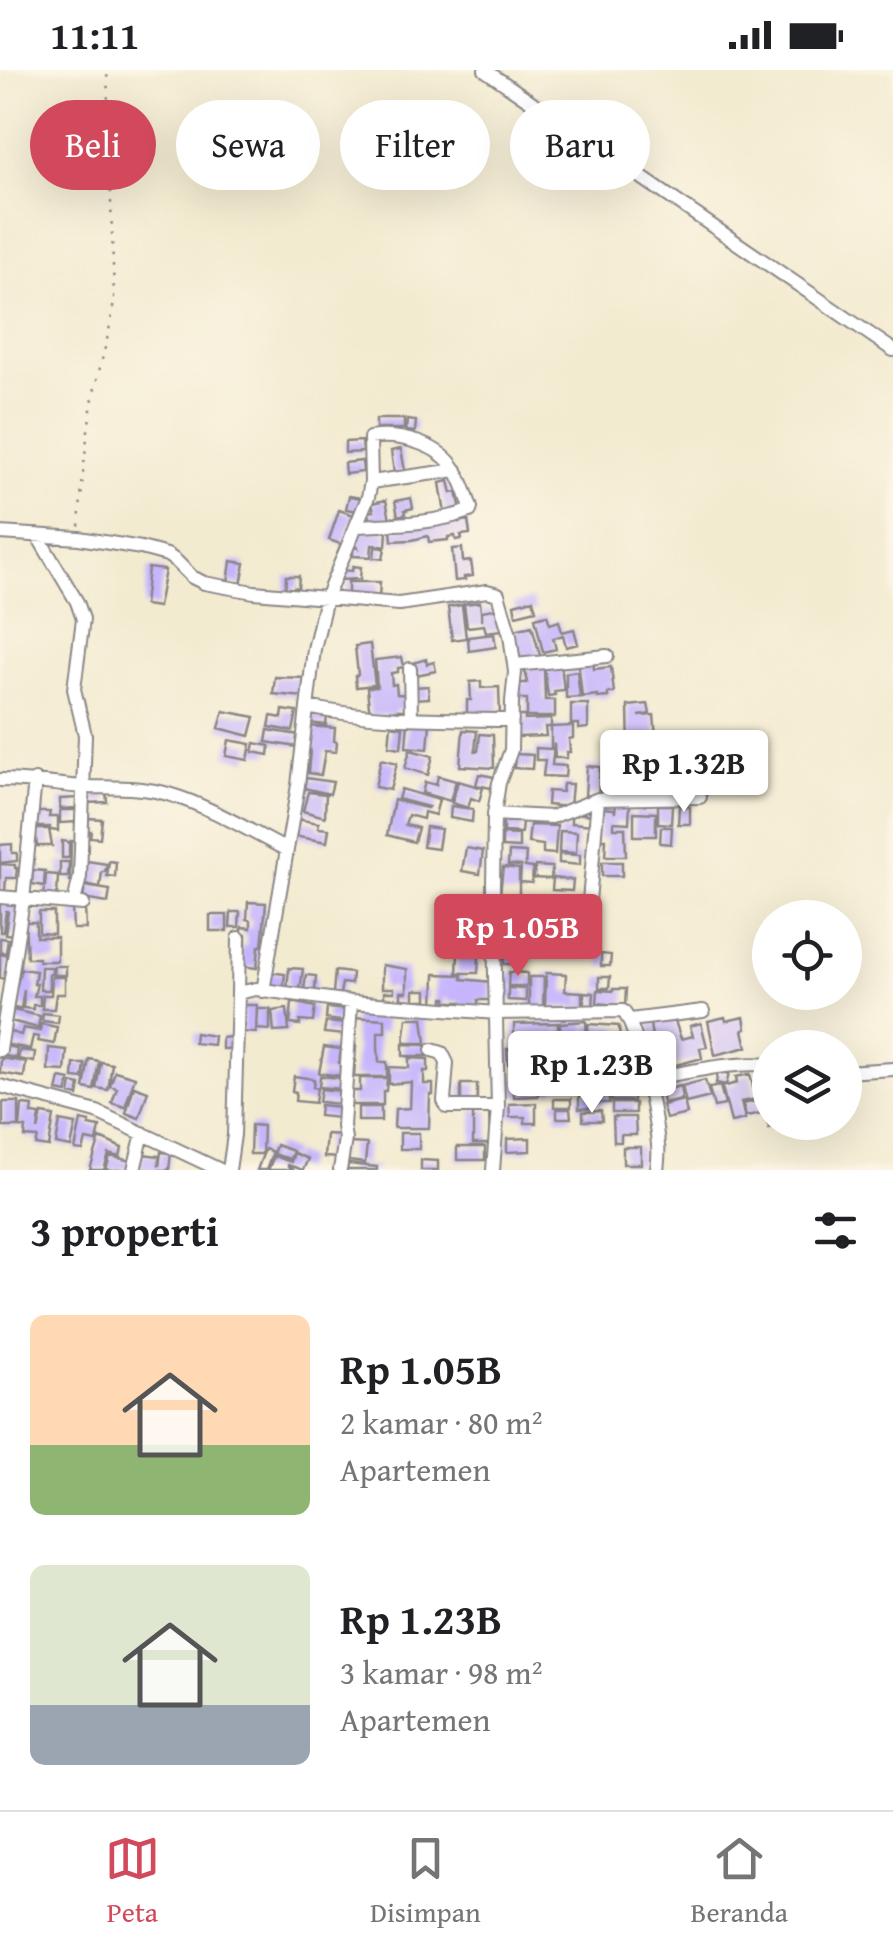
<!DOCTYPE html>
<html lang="id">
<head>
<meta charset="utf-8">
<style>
  body { margin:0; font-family:"Gentium Book Plus",serif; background:#f6f6f6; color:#202124; height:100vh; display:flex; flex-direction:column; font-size:38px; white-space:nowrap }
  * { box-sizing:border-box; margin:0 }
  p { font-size:32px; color:#757577 }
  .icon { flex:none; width:55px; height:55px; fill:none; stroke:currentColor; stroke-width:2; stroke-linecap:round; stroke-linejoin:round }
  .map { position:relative; height:1100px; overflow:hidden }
  .details { display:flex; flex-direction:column; background:#fff; flex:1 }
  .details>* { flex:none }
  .hud { position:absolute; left:30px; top:30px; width:835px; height:90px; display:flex; gap:20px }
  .fabs { position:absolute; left:752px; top:830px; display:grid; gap:20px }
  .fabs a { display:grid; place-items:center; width:110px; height:110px; border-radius:50%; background:#fff; box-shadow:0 10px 40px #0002; font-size:50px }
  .price { position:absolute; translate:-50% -85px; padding:0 22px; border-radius:10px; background:#fff; color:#222; font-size:32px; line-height:65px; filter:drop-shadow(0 2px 5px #0008) }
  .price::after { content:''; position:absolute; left:50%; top:60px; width:30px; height:22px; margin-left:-15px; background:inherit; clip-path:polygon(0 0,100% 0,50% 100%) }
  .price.current { background:#d1495b; color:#fff }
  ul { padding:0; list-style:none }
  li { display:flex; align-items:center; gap:30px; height:250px; padding:0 30px }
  li span { display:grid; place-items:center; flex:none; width:280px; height:200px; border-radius:15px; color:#555 }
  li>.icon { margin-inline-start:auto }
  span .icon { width:120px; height:120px; fill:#fffc; stroke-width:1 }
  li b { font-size:42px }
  h2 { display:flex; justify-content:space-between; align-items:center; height:120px; padding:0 30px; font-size:42px }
  .pill { padding:0 35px; border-radius:45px; background:#fff; box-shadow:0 10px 40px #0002; font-size:35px; line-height:90px }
  .pill.current { background:#d1495b; color:#fff }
  .status { display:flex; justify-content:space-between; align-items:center; height:70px; padding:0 50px; background:#fff; direction:ltr }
  .status svg { height:28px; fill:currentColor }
  .dock { display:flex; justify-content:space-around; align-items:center; height:140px; border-top:2px solid #e0e0e0; background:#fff; font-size:28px; color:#757577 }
  .dock a { display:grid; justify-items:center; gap:5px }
  .dock .current { color:#d1495b }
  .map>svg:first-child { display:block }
</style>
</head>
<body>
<div class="status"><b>11:11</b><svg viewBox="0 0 49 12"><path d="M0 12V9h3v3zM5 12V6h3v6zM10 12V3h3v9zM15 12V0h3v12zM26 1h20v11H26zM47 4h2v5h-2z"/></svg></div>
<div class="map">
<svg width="893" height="1100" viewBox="0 0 893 1100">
  <rect width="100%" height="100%" fill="#fcf5e5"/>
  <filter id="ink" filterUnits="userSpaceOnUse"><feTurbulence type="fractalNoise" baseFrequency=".01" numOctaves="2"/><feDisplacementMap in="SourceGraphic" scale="20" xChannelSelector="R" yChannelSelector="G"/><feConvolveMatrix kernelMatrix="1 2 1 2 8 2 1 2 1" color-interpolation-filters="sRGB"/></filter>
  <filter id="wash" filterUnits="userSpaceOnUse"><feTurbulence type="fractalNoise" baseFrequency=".0048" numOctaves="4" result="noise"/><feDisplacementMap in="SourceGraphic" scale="40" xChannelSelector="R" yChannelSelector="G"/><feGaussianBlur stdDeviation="2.25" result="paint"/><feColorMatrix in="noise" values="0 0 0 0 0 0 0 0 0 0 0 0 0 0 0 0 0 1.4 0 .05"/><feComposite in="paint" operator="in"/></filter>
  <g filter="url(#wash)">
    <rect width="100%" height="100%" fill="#f3ebd0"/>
    <g id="blocks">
      <path fill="#c6b4fd" d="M376,349H404V359H376Z
        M407,350L416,351L415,362L406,361Z
        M362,371L363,382L345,383V372Z
        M401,379L405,401L394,403L391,381Z
        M362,391L363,402L345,404L344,393Z
        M449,411L452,423L457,422L461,440L445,444L440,413Z
        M349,426L361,428L358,441L346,439Z
        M411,428L413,438L405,440L406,444L398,446L395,431Z
        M386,430L390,449L371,453L369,442L374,441L372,433Z
        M339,440L354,445L343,475L329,470Z
        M459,450V452L468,450L470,464L461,465L462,469L456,470L455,466L448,467V470L429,472L428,466L412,470L392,471L391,460Z
        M357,459L387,461L386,476L372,475L371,487L353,486V477L358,478L356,475Z
        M375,477L385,478L383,489L374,488Z
        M462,478L463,492L471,491L473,506L464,507L465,510L455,511L452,479Z
        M231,491L245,493L241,515L228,513Z
        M353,496L361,497L360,509L338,510L339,500L352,501Z
        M148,498L165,500L158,537L144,535Z
        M286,506H299L298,518L294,517L293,523H285Z
        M348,512H380L379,528L348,527Z
        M533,529L536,540L516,545L514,534Z
        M480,532L482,551V541L499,538L502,560L486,562L484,555L467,557L464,534Z
        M462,535L466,568L452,570L448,537Z
        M547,545L550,554L559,551L562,562L574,559L578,574L566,577L563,565L553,568L556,579L543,582L535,548Z
        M532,556L541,589L521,593L514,560Z
        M494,564L496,577L469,581L468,567Z
        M370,574L375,615L356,617L355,606L358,605L355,576Z
        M402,587L404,597L398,598V602L391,603L392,615L396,614L397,624L410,625L411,640H395V644L370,646L367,618L377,617L375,590Z
        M426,589L427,594L434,592L436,601L416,605L413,593Z
        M593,590L594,599L611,597L614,623H608V627L597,628V625L582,627L578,591Z
        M561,594L564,620L554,621L555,625L548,626L544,596Z
        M544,596L545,630H555V647H527V629H517V613H527L524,597Z
        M577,601L580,627L566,628V603Z
        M275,607L308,608L305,627L273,624Z
        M481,611V618L499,617L500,647H467V630H471L470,612Z
        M428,616L429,628L413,629V617Z
        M571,634H588V658L579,659V654H571Z
        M648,634L650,644L639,646L654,645L656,667L636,669L637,682H629L628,636Z
        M283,640L297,642L293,661L269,657L271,646L282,648Z
        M224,641L255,647L250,666L219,658Z
        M310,644L327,646L326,655L309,653Z
        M516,646H525V650L551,649V657H545L546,666L517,667Z
        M408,652L430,654L428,679L406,677Z
        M391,655L403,657L401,678L389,676Z
        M306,656L335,658L334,671L337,672L336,682L325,681L321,705L308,703L310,680L304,679Z
        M573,656V668L569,669L570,682H567V688H555L554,673L552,695L566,696L565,707L543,706L545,690H536V678L551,679V657Z
        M268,660L299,665L297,677L266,672Z
        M463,660L477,661L475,681H478L480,664L493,665L494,698L460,696Z
        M229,670L251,674L248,690L226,686Z
        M255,673L270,676L269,685L253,682Z
        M410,680L433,686L428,705L405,698Z
        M515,684L533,685L532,699L514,698Z
        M649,685L661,686L659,701H648Z
        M633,686H647V717H632Z
        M381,689L397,693L390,720L375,717Z
        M604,691L619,692L618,702L603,701Z
        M587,696L600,697L598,726L585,725Z
        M602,702L614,703L613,721L601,720Z
        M479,704L494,707L491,718L476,715Z
        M438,706L456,711L450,731L422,723L425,712L436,715Z
        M685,707H699V716H685Z
        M306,708L333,712L330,724L304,718Z
        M458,711L483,718L479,731L471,728L468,738L452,733Z
        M563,714H572L570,737L547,735L548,721L562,722Z
        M106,719L107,732L86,733V720Z
        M401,719L439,730L435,745L424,742L423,749L408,745L405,755L418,758L414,772L387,765L394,730L427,738L428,737L398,729Z
        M308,722L326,724L325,747L303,741Z
        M77,728V738L60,739V729Z
        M616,732L630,733L629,753L614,752V758H625L626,786H605L606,769H599L600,738L614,739L615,743Z
        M658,735H672L671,754L658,753Z
        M451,736L473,739L472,752L450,748Z
        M679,736L690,737V754H678Z
        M60,740H78V752L60,753Z
        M35,742H50L49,747H58V761L50,760V757H35Z
        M634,742L656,743V766H634Z
        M571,743L594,745L593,755L571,753Z
        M87,748L102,749L100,768L90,767L91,761H86Z
        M296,749L319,753L318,758L329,759L327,772L293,766Z
        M503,751L522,752L521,763L503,762Z
        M530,755L557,756L555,784L543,783V775L528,773Z
        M426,757L441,759L438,779L423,777Z
        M661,757H672L671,774L660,773Z
        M35,759H49L52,776H37Z
        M560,761L577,762L576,783L559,782Z
        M502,764L519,765V778L502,777Z
        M62,771L69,772V788H62Z
        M71,771L79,772L78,812L70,811Z
        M12,774V783H17V791L0,793V775Z
        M466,778L483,781L480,804L462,801Z
        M509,782L526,783L525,797L533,798L532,813L520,812L521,796L508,795Z
        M559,784L580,785V795L559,793Z
        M87,791L107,794L105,802H102L100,817L80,814Z
        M109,791L116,792L115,807L107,806Z
        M60,792H69L68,807H60Z
        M602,792H622V806H602Z
        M0,794L15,795V798H17L16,808H6L5,821H0Z
        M535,796L552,797L551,809L534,808Z
        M503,797L519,799V826L500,824Z
        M33,800L45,801L44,816L32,814Z
        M46,804L58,805L57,829L44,828Z
        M553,808L573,810L572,821L552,820Z
        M85,816L110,820L108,833L83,829Z
        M0,832L19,834L14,865L5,864L8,841H6L3,862H0Z
        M248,832L266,833L262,876H259L257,898L240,896L242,876H246V865H242V857L251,858V850L247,849Z
        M85,837L86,859H73L72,838Z
        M39,842H54V864L39,863Z
        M231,842H240L239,857H230Z
        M210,845H227V861H210Z
        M25,852H36V867H57V891H39L38,888H27Z
        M0,868L8,869L6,883L0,882Z
        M0,884L9,886L6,909L0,908Z
        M504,884H522V894H504Z
        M601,884L611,885L610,896H601Z
        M458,885H479L478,903H457Z
        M382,895L407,899V922H401V931L384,930V922H394V918H382Z
        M54,896H66V905H53Z
        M41,897H52V904H49V920H40Z
        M289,898L303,899L300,921L287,919Z
        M21,899L36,901L34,914H37L34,926H40V935H33V939L23,938L24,920L21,939L11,938Z
        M335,901L352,903L351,914L342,913L340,924L333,923Z
        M268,902L285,904L283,919L266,918Z
        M509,902L527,903V916H508Z
        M546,903L566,904L565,921L582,922V938L545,936Z
        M435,904L462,905V909L491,912V930H478V938H462V932H447V928H444V938H434Z
        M306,905L316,906L315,921L304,920Z
        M52,907H65V924H56L54,939H42L43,925H51Z
        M529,907H544L543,938H529Z
        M599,907H610L609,918H599Z
        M508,918L526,919V931L508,930Z
        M613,919H626L625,936L597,933L598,920L613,921Z
        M414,920H427V930H414Z
        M584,922L594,923L593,938H584Z
        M292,932L315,937L313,952L300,951V955L290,954Z
        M243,935H257L256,963L242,962Z
        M327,938L348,940L347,952L326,949Z
        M258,939H270V960L257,959Z
        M287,939L289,961L274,962L272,941Z
        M13,940L40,946L38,958L11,951Z
        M43,943L59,945L58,953L42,951Z
        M353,947L385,949V962H378V977L379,992H387V1007H354L356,976L354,975Z
        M725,947L726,951L744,947L746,959L743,960L747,977L715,985L708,951Z
        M407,948H423L426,973H404Z
        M674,948L681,969L693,966L690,956L701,953L707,977L700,978L702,988L672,996L667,975L662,976L666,993L654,996L650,980L652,979L649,967H652L650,954Z
        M586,951L587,971H560V953Z
        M326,952L346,954L345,965L324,963Z
        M558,953L559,980L544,981V975L514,978V954Z
        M41,954L57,957L54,974L38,971L39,967L33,966L30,979L4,974L7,961L21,965L23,958L40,961Z
        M588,954L619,956L620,973H589Z
        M195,963L214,966L213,975L194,973Z
        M230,967L231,979H222V968Z
        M403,974L427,975V986H403Z
        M3,976L17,978L16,988L1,985Z
        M324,977L341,979L339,993L343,994L342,1006L319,1003Z
        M49,978L67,980L65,1001L48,1000Z
        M507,979H527V993L508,994Z
        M20,980L35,982L34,992L18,989Z
        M578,980H590V992H579Z
        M626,981L627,999L592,1001L591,983Z
        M1,988L26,992L24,1007L0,1003Z
        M409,988L428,989V1001H424V1014H433V1025H430L429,1058H394L395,1039L410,1038L411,1012L389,1014V997L409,998Z
        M89,989L99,991L94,1020L84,1018Z
        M101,992L112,994L108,1020L96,1018Z
        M590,993V1009H580V994Z
        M74,994H85L83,1009L73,1008Z
        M567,994H577L578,1010H567Z
        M554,1000L555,1021L541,1022L540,1001Z
        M115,1001L135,1007L125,1037L112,1033L117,1018L110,1016Z
        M556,1001H563L564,1014H556Z
        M718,1002L729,1004L726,1015L716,1013Z
        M750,1004L756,1029L741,1032L745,1049L731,1052L722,1017L737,1013L736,1007Z
        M294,1006L314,1009L313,1017L317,1018L315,1033L295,1031L296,1022L292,1021Z
        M320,1006L342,1008L340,1019L319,1017Z
        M769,1006L770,1029L762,1031L756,1009Z
        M60,1008L70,1010L67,1023L57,1021Z
        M360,1008H387L386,1021H383V1035H351V1021H360Z
        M537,1008L538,1026L514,1027L513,1009Z
        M705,1010L710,1027L686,1033L682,1016Z
        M611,1012H619V1019L633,1018V1031H611Z
        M72,1013L80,1015L78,1026L70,1024Z
        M461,1014H477V1031L461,1030Z
        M134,1016L148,1021L139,1048L126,1043Z
        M680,1016L682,1029L663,1033L661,1021Z
        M720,1016L725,1035L714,1037L709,1018Z
        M321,1019L341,1021L339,1034L319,1032Z
        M608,1020L609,1033H593V1038L579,1039V1024Z
        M554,1029H571V1037H554Z
        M684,1030L687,1044L666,1049L662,1035Z
        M759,1030L762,1043L746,1046L743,1034Z
        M3,1032H19V1057H3Z
        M536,1033V1053H525V1047H510L509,1034Z
        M612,1033H635V1043H612Z
        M22,1035L33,1036L32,1044L40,1045L38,1060L42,1044L54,1046L49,1077L36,1075L38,1068L25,1067L26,1058L20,1057Z
        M320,1035L340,1037L338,1048L319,1046Z
        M358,1037H381V1051H358Z
        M770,1037V1052L785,1054L769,1058L764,1038Z
        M557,1039H570L571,1048H557Z
        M473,1040H489L490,1074H473Z
        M601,1041L602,1051H583V1042Z
        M613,1047H635L636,1065H621V1072H614Z
        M81,1050L90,1052L89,1055L100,1057L97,1072L86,1070L83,1081L75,1080Z
        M60,1051L76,1054L71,1077L56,1074Z
        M251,1055L263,1056L262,1084H250Z
        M400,1063H419V1079H400Z
        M326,1064L341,1065L339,1088L324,1087Z
        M100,1068L122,1078L120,1087L109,1084L104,1100H90Z
        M530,1068V1081L507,1082V1069Z
        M350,1073L367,1074L365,1093L348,1091Z
        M276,1075L293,1081L290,1089L273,1084Z
        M457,1077H485V1090H457Z
        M623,1077H641V1094H623Z
        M265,1079L273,1082L266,1100H257Z
        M161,1082L171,1083L169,1100H139L142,1084L159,1086V1096Z
        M294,1083L308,1089L303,1100L288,1095V1097L294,1100H268L274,1086L291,1092Z
        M110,1086L131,1091L129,1100H106Z
        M421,1090L438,1091V1100H421Z
        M348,1094L377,1097V1100H347Z"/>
    </g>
  </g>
  <g filter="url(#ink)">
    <use href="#blocks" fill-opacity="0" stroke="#8a8686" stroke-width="2.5"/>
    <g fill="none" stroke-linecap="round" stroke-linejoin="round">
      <defs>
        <path id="minor" d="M485,0L893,280
          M371,412L456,400
          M0,463L79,468L141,478L167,485L176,491L192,507L204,513L254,522L399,534L487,521L498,524L510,565L515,602L512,631L511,680L499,713L494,744L493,815L498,1037L493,1100
          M37,465L77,532L83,549L74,619L85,665L80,807L74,832
          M515,595L607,586
          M410,599L411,648
          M307,637C375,651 443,649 512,650
          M0,710C29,710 56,715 84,717C112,718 141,716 168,724C210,736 249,761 287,780
          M494,744L552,747L598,729L700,727
          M0,827L83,834
          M589,831L598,729
          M263,921L298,715L314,579L326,528L368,427L371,412L370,368C398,363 441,374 456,401C463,412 467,426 471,438L470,441C434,454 394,454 357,456
          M238,923L239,868
          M630,950L703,941
          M0,980L23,830L35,710
          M432,980L442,983L447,993L444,1031L447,1037H498
          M845,1002L893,999
          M646,1009C687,1003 729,991 770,995
          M569,1015L643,999
          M0,1016L97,1042L220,1100
          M134,1100L143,1063
          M229,1100L234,1065L238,923L256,919L351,932L497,943L623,941C638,958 656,1050 658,1075C659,1083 658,1092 657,1100
          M340,1100L345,1069L343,1056L351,932"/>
      </defs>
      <use href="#minor" stroke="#8a8686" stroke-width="16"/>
      <path stroke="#8a8686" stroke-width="2.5" stroke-dasharray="2.5 8" stroke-linecap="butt" d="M79,456C82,411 86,366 94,322C101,291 111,260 114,229L107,0"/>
      <use href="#minor" stroke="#fff" stroke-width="12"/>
    </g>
  </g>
</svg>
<div class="fabs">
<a><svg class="icon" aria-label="locate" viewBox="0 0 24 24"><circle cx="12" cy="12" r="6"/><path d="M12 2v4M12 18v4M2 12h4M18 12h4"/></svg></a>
<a><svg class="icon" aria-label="layers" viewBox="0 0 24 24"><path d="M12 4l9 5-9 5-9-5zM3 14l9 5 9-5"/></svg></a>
</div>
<b class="price" style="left:684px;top:745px">Rp 1.32B</b>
<b class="price current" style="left:518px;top:909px">Rp 1.05B</b>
<b class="price" style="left:592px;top:1046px">Rp 1.23B</b>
<div class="hud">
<a class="pill current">Beli</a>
<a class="pill">Sewa</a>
<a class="pill">Filter</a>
<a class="pill">Baru</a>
</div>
</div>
<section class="details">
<h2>3 properti<svg class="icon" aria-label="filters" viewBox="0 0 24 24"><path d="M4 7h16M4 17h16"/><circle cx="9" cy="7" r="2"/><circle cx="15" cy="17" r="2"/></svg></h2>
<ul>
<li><span style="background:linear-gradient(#ffd9b3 65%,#8fb573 0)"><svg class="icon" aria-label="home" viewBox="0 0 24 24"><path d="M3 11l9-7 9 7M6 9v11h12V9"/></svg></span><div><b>Rp 1.05B</b><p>2 kamar · 80 m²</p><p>Apartemen</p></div></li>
<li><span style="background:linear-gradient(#dfe7d0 70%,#9aa5b1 0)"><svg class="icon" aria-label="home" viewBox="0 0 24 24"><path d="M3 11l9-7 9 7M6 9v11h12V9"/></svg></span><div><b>Rp 1.23B</b><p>3 kamar · 98 m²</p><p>Apartemen</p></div></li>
</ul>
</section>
<nav class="dock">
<a class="current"><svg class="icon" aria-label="map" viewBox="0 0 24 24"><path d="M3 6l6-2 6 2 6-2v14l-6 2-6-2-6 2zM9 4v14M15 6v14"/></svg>Peta</a>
<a><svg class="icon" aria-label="saved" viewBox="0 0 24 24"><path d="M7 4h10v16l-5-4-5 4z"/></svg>Disimpan</a>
<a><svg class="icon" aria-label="home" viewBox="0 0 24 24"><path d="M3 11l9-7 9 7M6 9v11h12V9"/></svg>Beranda</a>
</nav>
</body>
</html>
